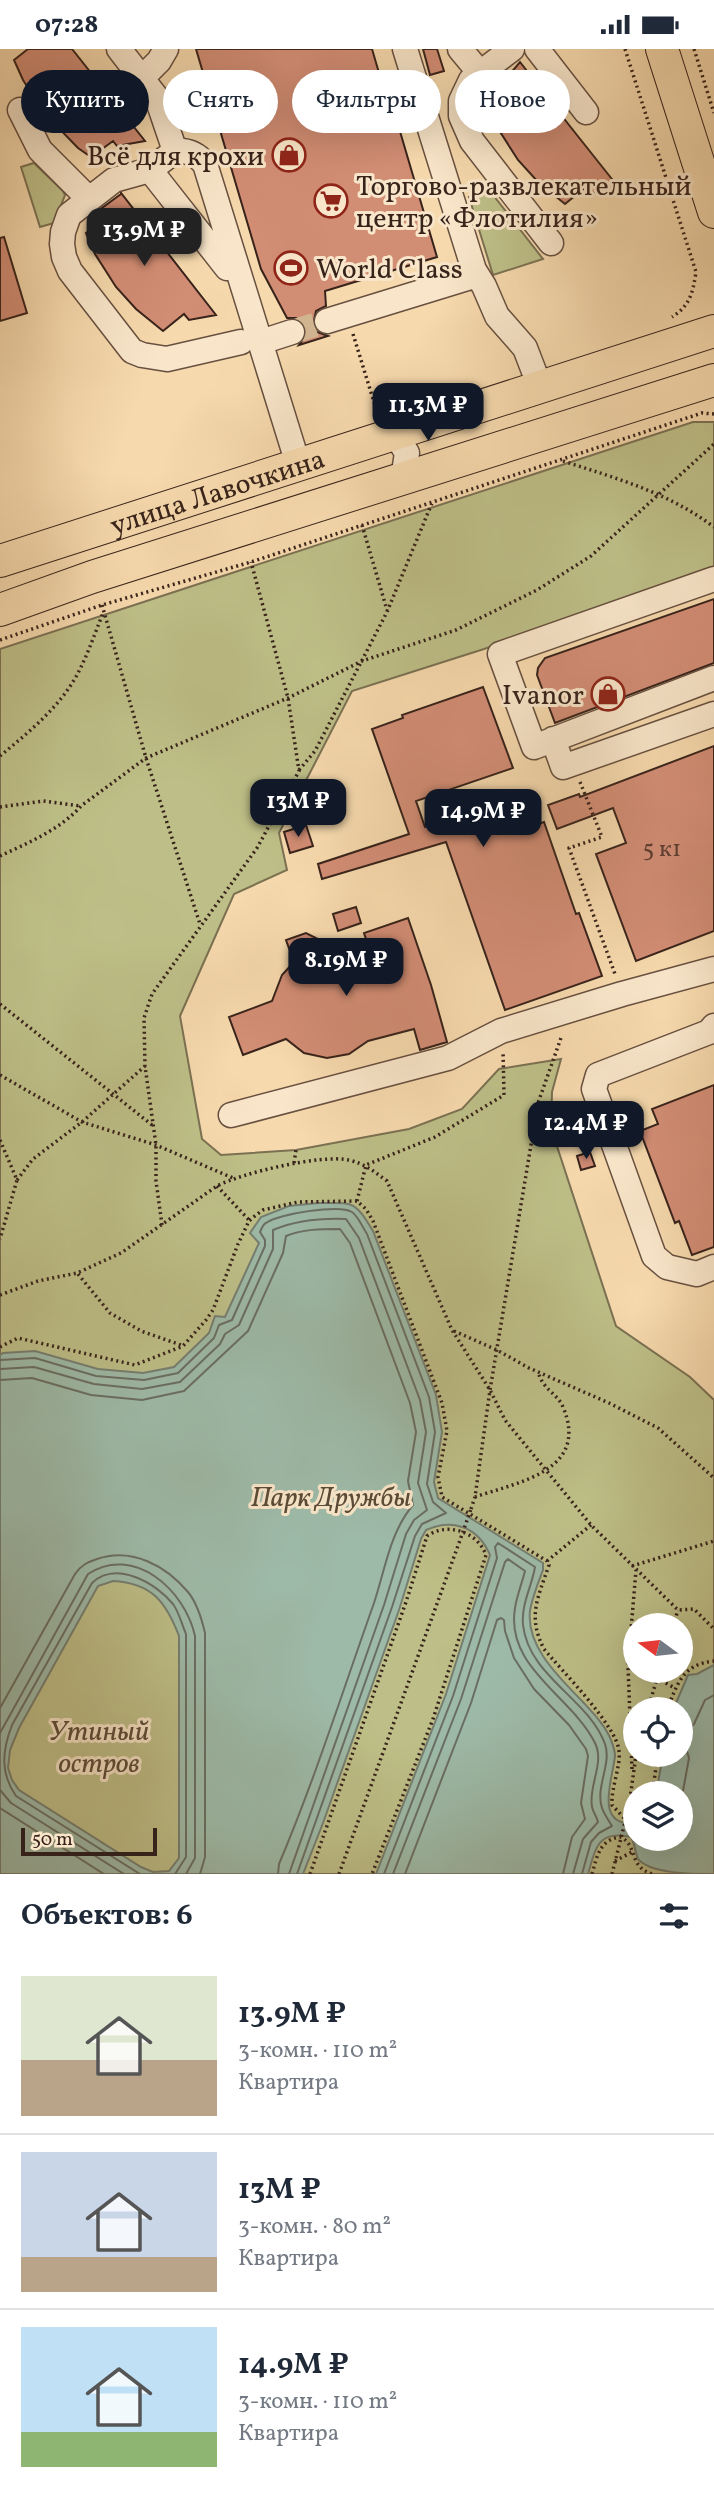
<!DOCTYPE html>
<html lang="ru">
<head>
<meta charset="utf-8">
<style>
  body { margin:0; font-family:Vollkorn,serif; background:#f2f2f3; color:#1f2937; height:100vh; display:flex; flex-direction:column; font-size:26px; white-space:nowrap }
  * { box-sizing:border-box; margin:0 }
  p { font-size:23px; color:#747a83 }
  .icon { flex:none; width:38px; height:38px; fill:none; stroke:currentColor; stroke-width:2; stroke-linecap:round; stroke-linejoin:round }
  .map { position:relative; height:1825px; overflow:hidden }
  .panel { display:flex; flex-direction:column; background:#fff; flex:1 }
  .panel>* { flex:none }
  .guide { position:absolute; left:21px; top:21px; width:672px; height:63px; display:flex; gap:14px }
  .needle { width:46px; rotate:285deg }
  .controls { position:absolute; left:623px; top:1564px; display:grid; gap:14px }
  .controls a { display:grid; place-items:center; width:70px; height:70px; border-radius:50%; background:#fff; box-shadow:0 7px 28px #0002; font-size:35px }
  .scale { position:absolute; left:21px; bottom:18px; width:136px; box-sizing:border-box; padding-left:7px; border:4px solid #38231b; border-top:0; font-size:19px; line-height:24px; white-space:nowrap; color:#38231b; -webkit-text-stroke:5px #f9e6ca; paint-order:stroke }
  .price { position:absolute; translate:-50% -60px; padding:0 16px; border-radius:14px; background:#111827; color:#fff; font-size:23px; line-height:46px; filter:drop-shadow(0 2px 4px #0008) }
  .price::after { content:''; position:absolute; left:50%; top:42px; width:21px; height:16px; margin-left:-10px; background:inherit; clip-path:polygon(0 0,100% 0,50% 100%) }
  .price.on { background:#222; color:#fff }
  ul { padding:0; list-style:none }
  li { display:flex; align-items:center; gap:21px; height:175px; padding:0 21px }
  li+li { border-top:2px solid #e0e1e3 }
  li span { display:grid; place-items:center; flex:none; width:196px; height:140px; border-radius:0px; color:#555 }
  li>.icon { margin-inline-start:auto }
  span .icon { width:84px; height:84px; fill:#fffc; stroke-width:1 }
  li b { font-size:30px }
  h2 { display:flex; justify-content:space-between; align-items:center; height:84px; padding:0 21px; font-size:30px }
  .chip { padding:0 24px; border-radius:32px; background:#fff; box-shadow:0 7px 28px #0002; font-size:24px; line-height:63px }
  .chip.on { background:#111827; color:#fff }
  .status { display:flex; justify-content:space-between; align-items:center; height:49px; padding:0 35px; background:#fff; direction:ltr }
  .status svg { height:19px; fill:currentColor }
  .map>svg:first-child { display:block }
</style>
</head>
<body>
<div class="status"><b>07:28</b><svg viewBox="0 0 49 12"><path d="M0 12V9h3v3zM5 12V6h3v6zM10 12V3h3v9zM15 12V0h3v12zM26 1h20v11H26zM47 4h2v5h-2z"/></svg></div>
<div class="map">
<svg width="714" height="1825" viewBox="0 0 714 1825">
  <rect width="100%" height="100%" fill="#f6d9ad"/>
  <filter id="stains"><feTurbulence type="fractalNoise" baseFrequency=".00286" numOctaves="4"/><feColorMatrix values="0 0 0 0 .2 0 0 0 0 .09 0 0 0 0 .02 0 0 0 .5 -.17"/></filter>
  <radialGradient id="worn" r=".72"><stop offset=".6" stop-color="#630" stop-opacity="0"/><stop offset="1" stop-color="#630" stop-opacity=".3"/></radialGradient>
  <path fill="#bebf88" stroke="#7b7152" stroke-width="2" fill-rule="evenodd" d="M34,114L63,142L65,146L54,174L40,178L21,118Z
    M490,142L543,210L493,226L469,148Z
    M693,373H714V520L484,600L352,642L279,784L287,821L234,845L180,967L202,1090L221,1106L296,1101L409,1080L462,1060L499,1020L561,1010L552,1043L551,1079L616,1277L690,1328L714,1351V1825H0V600ZM635,1577H681V1622H635ZM635,1661H681V1706H635ZM635,1745H681V1790H635Z"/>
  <path fill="#9dbaa8" stroke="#757e70" stroke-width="2" fill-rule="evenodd" d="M318,1154C355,1154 354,1151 373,1182L436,1346L442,1383L434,1433L438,1449L543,1514V1521C538,1534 532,1549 530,1562C526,1598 560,1629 582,1652C593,1664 605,1676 611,1691C613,1696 615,1702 615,1707C613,1729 593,1778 635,1774V1790H681V1745H656L663,1706H681V1661H673L688,1626L697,1625L714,1616V1825C693,1825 651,1825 638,1810C635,1803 635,1795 631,1788C598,1781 596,1798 588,1825H376L446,1645L490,1506C478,1478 453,1469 426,1481L421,1490L399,1561L323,1774L303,1825H0V1306L3,1304L35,1302L98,1320L143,1324L174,1318L209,1284L215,1267L225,1268L259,1194L250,1184L261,1168L289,1157ZM113,1532C152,1534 166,1553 179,1587V1809L169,1822L153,1823L141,1818L19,1741L12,1731L8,1719L10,1701L19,1679L98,1537Z"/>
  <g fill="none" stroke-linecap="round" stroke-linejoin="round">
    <path stroke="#6a6e62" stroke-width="2" d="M0,1311L35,1309L96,1327L144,1331L178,1324L214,1289L219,1276L232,1271L265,1197V1191L260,1183C261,1181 263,1175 266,1174C278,1165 339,1155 352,1163C358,1167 363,1179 367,1185L429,1348L435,1383L427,1435L433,1453L446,1464L422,1475L415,1487L392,1558L297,1825
      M0,1320L34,1318L94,1335L142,1340L180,1333L220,1295L225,1285L239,1276L273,1200V1181C297,1171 320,1169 346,1170L359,1189L420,1351L426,1383L418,1434L427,1461L414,1471L406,1485L384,1556L289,1825
      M0,1331L32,1329L91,1346L142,1351L184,1342L248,1282L283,1204L286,1187C303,1180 321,1180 340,1180L350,1194L410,1354L416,1383L408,1432L413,1456C390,1483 385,1521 374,1554C343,1641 315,1730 279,1815L278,1825
      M0,1659L75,1525C81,1516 88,1513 97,1510C132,1498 166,1517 188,1543C197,1554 202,1571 205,1584V1808L200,1825
      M0,1684L88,1525C134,1495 185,1541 195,1587V1809L186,1825
      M0,1741L11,1754L124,1825
      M681,1753L689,1709L682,1686L694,1675L705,1651L714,1646
      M0,1759L104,1825
      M140,1825L16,1747C0,1724 2,1702 12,1676L92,1534C116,1511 156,1534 173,1555C179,1563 182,1576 186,1585V1808L175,1825
      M384,1825L453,1647L497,1509L495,1498L498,1494L535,1518C532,1537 521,1555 523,1576C529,1628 588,1649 605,1695C612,1715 595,1738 602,1759C604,1765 609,1772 612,1777L599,1784L591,1793L582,1825
      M393,1825L461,1650L505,1513L508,1510L525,1522C522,1534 517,1546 515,1559C505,1619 572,1647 595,1694C605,1714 588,1737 592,1758C593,1763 597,1768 598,1773L583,1790L573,1825
      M405,1825L471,1654L497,1571L501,1569L504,1571L505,1582L514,1609L534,1640L569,1676L586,1700L588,1707L581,1754L585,1770L572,1788L563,1825"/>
  </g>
  <path fill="#d28d75" stroke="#38231b" stroke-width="2" d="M28,0H72L145,92L117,97L113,92L91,108L78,99L44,64L23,31L14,11Z
    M196,0H372L384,41L399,79L437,208L325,242L326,257L316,262L313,276L317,283L328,287L299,296L306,287V278L296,269H287L261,220Z
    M423,0H437L444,22L430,26Z
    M520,13L569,76L619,139L591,144L586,138L565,155L538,133L518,111L497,78L488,58L510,40L504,32Z
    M121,145V144L216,266L189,271L184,265L163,282L136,260L116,238L95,205L86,184L108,167L102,159Z
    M4,188L27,264L0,272V189Z
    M714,550V614L555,674L537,626L538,619L545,609Z
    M483,638L513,719L416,752L425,778L507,750L517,782L544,773L576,865L579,864L602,927L505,961L446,793L322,830L318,815L409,785L372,680L403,669L402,666Z
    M714,697V882L636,912L596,805L626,794L613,759L557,780L548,756L579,745L580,748Z
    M306,776L313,797L290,804L284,783Z
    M356,858L361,874L338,882L333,865Z
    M408,869L431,936L447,993L420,1001L414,980L368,992L349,1005L327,1009L304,1004L286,990L243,1006L229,968L272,952L282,926L294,913L286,891L306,884L376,919L364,884Z
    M714,1036V1198L692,1206L679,1172L675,1174L640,1082L658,1075L652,1060Z
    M590,1103L595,1117L581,1121L577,1107Z"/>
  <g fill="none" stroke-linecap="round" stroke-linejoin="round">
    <path stroke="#d0b590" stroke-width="24" stroke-dasharray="24 12" stroke-linecap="butt" d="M292,283L327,272"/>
    <defs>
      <path id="minor" d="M119,0L157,49L175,102
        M405,0L474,221L484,237L497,267L525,299L540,338
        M460,0L480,24
        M512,0L471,31L461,52V67L472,92L551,194
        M537,0L586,63
        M142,29L159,12L166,0
        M20,61L40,101L89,150
        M150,121L227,219
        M327,272L477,226
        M241,293L167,310L142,306L132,302L70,222L64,208L62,195L63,183L69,166L114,131L150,121L175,102C188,101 197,105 205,115L298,415
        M261,293L292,283
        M382,388L399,391L407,404L404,423L396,432
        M714,530L500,605L534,698L714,629
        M553,690L563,718L714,665
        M714,977L709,983L598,1026L594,1040L654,1207L667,1218L697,1225L714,1218
        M231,1066L448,1009L501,982L622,945L714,920"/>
      <g id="major">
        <path d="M662,0L714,163"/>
        <path id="s1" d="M0,512L714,282"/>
        <path d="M0,561L92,528L714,331"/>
      </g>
    </defs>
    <use href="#minor" stroke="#685040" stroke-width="27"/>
    <use href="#major" stroke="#38231b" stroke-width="34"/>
    <path stroke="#38231b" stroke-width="3.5" stroke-dasharray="2 3.5" stroke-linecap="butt" d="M625,0L696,223C693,243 690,257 672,268
      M694,0L714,64
      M353,285L377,363
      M563,412C618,430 667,443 714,478
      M362,476L387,561
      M102,556L146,709L200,875
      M0,591L102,556L251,513L702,364L714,365
      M0,707C29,683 60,658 78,624C88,605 95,584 103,564
      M299,721L315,702L387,563L432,454
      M580,733L602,788L569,799L615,925
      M0,758L43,752L81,757
      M0,807C28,794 61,780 81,757L146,709L288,649L362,612L456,581L537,541L591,507L714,395
      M0,955L152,1076
      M0,1026L82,1073L156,1096L233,1129
      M0,1091L17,1131L0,1190
      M294,1114L296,1101
      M17,1131L33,1110L82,1073L145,1017
      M217,1137L249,1171
      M357,1152L366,1116L435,1088L504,1046L503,1002
      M162,1176L156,1132V1096L145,1017L144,969L152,945L257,799L299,722L288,649L251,513
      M78,1225L110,1264L141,1282L181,1296
      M0,1246L38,1232L77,1224L121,1204L217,1137C242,1124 321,1105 349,1111C365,1115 375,1123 387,1132L452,1281L490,1341L505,1371L591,1476L678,1561L694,1560L714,1580
      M454,1282L497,1301L529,1319L609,1354L658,1379L714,1429
      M0,1298L18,1289L135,1316L183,1297L206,1271L213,1261L238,1195L249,1172L256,1166L263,1161L298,1153L357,1152L366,1160L373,1172L442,1354L447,1382L438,1428L442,1448L547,1512L549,1516C538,1549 527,1567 544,1600C561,1621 617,1677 619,1702C621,1717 611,1738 612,1756L625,1770L635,1769
      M475,1448C518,1433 590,1422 563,1358C557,1344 544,1342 538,1323
      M471,1460L475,1448L490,1341L538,1054L562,986
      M547,1512L591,1476
      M632,1517L714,1492
      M673,1577L678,1561
      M656,1629L675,1639
      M648,1661L659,1622
      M667,1661C677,1635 683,1615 714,1612
      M632,1720L628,1617L636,1521
      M652,1745L658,1706
      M615,1812L632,1803
      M310,1825L406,1553L427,1487C447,1473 477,1482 486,1506L433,1670L372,1825
      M339,1825L459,1494
      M592,1825C597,1807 600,1790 621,1788C638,1797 628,1817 652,1825
      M612,1825L629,1757L636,1706"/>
    <use href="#minor" stroke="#f9e6ca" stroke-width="24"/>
    <use href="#major" stroke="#f6d9ad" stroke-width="32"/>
    <path stroke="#38231b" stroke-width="3.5" stroke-dasharray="2 3.5" stroke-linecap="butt" d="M459,1494L471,1460"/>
  </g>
  <defs>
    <symbol id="shop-ring" viewBox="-11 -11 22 22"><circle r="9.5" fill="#f9e6ca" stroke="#8f2418" stroke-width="1.5"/><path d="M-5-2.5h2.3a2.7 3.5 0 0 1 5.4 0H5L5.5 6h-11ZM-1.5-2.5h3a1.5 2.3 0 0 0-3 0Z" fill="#8f2418"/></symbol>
    <symbol id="supermarket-ring" viewBox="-11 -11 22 22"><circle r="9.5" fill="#f9e6ca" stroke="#8f2418" stroke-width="1.5"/><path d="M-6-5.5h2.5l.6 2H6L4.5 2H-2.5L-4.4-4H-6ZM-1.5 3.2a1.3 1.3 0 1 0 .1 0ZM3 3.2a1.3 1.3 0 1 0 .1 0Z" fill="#8f2418"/></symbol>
    <symbol id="stadium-ring" viewBox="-11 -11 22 22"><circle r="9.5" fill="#f9e6ca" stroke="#8f2418" stroke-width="1.5"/><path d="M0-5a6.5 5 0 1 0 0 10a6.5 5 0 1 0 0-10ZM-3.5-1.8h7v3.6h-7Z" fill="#8f2418"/></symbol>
  </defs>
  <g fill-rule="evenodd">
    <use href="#shop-ring" x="270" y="87" width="38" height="38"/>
    <use href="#supermarket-ring" x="312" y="133" width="38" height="38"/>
    <use href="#stadium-ring" x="272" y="200" width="38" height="38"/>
    <use href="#shop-ring" x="589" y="626" width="38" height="38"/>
  </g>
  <g text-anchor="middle" stroke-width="6" stroke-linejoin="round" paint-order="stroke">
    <g font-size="24" fill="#5e3e32">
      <text x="662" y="807">5 к1</text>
    </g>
    <g font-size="28" fill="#38231b" stroke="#f9e6ca" text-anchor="end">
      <text x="264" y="116">Всё для крохи</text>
      <text x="356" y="146" text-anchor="start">Торгово-развлекательный<tspan x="356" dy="32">центр «Флотилия»</tspan></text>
      <text x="316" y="229" text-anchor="start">World Class</text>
      <text x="584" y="655">Ivanor</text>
    </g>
    <g font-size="28" fill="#38231b" stroke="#f9e6ca">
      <text dy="10" stroke="none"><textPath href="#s1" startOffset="228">улица Лавочкина</textPath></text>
    </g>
    <g font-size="28" font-style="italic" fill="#5a4a36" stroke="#f9e6ca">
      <text x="331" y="1457">Парк Дружбы</text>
      <text x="99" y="1691">Утиный<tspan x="99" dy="32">остров</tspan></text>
    </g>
  </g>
  <rect width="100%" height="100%" filter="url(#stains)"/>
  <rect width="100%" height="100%" fill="url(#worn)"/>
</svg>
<div class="controls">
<a><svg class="needle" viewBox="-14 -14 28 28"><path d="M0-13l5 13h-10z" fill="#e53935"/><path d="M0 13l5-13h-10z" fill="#747a83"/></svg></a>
<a><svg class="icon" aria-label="locate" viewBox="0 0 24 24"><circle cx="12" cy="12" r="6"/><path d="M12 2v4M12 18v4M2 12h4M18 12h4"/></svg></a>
<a><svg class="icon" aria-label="layers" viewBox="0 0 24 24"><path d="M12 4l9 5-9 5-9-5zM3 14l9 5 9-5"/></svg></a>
</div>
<div class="scale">50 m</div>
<b class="price on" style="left:144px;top:219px">13.9M ₽</b>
<b class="price" style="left:428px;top:394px">11.3M ₽</b>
<b class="price" style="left:298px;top:790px">13M ₽</b>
<b class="price" style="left:483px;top:800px">14.9M ₽</b>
<b class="price" style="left:346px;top:949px">8.19M ₽</b>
<b class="price" style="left:586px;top:1112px">12.4M ₽</b>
<div class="guide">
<a class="chip on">Купить</a>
<a class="chip">Снять</a>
<a class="chip">Фильтры</a>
<a class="chip">Новое</a>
</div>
</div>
<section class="panel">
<h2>Объектов: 6<svg class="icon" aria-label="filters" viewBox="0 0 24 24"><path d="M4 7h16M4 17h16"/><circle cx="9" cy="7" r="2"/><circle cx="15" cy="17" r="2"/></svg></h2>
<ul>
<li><span style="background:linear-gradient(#dfe7d0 60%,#b9a48a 0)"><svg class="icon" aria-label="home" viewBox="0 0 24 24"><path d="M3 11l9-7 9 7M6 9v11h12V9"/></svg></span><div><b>13.9M ₽</b><p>3-комн. · 110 m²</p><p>Квартира</p></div></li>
<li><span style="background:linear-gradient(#c9d6e8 75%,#b9a48a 0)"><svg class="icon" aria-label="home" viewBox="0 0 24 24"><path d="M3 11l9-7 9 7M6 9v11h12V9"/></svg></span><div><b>13M ₽</b><p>3-комн. · 80 m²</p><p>Квартира</p></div></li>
<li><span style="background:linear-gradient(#bfe0f5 75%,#8fb573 0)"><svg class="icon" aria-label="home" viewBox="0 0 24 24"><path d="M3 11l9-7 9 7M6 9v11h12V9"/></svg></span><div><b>14.9M ₽</b><p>3-комн. · 110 m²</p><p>Квартира</p></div></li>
</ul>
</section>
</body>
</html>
